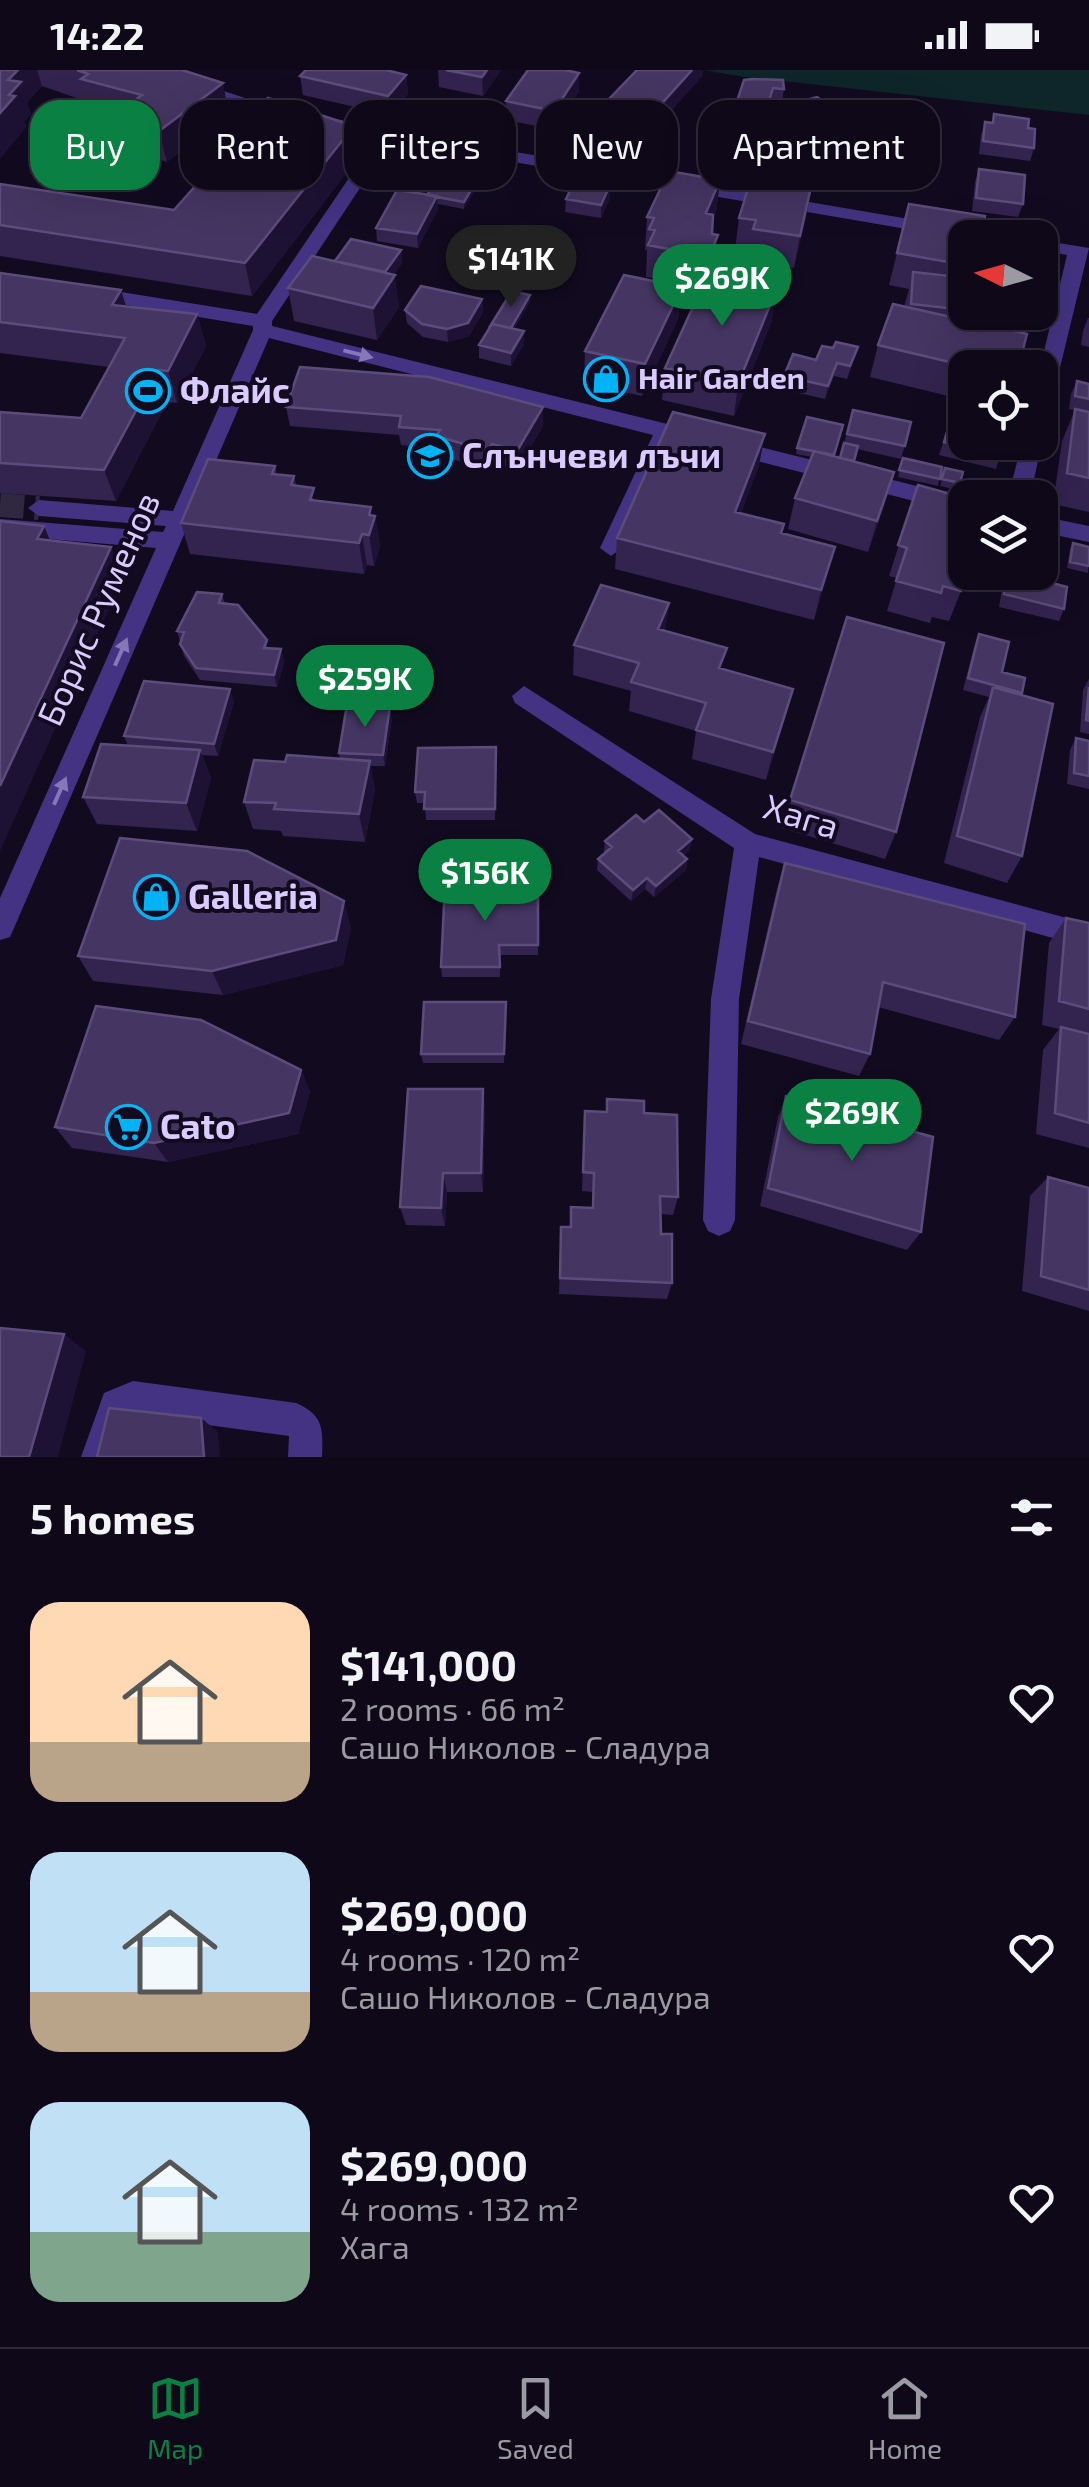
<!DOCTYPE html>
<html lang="en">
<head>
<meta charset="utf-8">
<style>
  body { margin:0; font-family:"Exo 2",sans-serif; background:#171121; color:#f1f3f6; height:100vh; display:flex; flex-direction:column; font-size:38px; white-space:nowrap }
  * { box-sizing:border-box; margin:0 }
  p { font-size:32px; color:#9b9aa2 }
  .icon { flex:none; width:55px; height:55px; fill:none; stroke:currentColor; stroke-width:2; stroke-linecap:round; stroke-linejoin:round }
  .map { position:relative; height:1387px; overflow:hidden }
  .sheet { display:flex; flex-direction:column; background:#0e0818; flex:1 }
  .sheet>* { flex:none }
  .guide { position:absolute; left:30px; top:30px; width:1030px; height:90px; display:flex; gap:20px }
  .needle { width:65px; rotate:275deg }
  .controls { position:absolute; left:948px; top:150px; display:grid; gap:20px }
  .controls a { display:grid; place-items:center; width:110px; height:110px; border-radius:20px; background:#0e0818; box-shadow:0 10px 40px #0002,0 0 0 2px #2e2937; font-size:50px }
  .price { position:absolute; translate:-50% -85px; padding:0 22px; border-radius:35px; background:#0b8043; color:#fff; font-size:32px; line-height:65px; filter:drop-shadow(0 2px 5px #0008) }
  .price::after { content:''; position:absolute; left:50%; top:60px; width:30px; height:22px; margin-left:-15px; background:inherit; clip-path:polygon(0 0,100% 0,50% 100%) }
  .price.active { background:#222; color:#fff }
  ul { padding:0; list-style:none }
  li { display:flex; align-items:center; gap:30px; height:250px; padding:0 30px }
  li span { display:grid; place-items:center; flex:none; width:280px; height:200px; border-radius:30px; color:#555 }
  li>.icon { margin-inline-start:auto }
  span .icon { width:120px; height:120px; fill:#fffc; stroke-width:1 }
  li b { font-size:42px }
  h2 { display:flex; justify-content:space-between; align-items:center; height:120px; padding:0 30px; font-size:42px }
  .chip { padding:0 35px; border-radius:30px; background:#0e0818; box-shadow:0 10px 40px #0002,0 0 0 2px #2e2937; font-size:35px; line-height:90px }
  .chip.active { background:#0b8043; color:#fff }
  .status { display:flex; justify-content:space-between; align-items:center; height:70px; padding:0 50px; background:#0e0818; direction:ltr }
  .status svg { height:28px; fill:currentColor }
  .menu { display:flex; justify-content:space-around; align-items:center; height:140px; border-top:2px solid #2e2937; background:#0e0818; font-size:28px; color:#9b9aa2 }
  .menu a { display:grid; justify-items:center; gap:5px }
  .menu .active { color:#0b8043 }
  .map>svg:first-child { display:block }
</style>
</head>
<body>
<div class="status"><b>14:22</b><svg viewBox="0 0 49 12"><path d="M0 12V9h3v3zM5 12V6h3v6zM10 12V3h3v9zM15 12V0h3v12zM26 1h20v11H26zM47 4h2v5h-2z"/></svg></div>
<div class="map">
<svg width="1089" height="1387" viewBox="0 0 1089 1387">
  <rect width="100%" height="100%" fill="#120b20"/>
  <path fill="#0e262a" d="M704,0H1089V45L738,6Z"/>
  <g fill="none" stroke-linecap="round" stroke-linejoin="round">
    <path stroke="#302841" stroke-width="24" stroke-dasharray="24 11" stroke-linecap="butt" d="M0,435L39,438"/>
    <path fill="#433382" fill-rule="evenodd" d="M136,0H160L251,30L386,60L997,164L1000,168L965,169L391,71L272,251V256L965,428V444L671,369L622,478L611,486L600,478L653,365L269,268L14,858L10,867L0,870V828L156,478L0,465V449L163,462L166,456L39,446L28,438L39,430L173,441L253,260V256L90,229L81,223L90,217L257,244L376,68L241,37Z
      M1040,170L1089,178L1050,339L1040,346V298L1067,185L1040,180Z
      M1040,368L1042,372L1030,428H1008L1022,372H1040Z
      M1040,446L1089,456V472L1040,462Z
      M524,616L755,764L1089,854V878L759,787L739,929L735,1150L730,1161L719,1166L708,1161L703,1150L711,929L734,778L515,633L512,626Z
      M133,1311L296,1333C324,1345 323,1359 322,1387H288L289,1366L133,1345L129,1346L115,1387H81L104,1323Z"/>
  </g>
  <path fill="#33234f" d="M0,0H182L229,45L167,92L123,77L115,48L90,41L88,32L42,16L27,32L31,44L24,51L26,57L0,88Z
    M391,0V2L406,5L408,24L390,45L303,25L300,6Z
    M438,0H501L483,26L439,17Z
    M637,0H703L702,6L654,60L609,47L610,28Z
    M744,10L784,19L782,32L771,31V33L777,38L823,31L905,39L902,52L854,67L853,72L802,87H764L762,62L728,65L730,52Z
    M579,21L553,59L506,50V31Z
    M994,44L1028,58L1034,78L1030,91L979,84L981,65L985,52L992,53Z
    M354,56L358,88L252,226L0,186V112L1,114L174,140L224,83L220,65Z
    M435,78L436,91L417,121L390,116L389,103Z
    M487,99L464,139L438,134V139L418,178L377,171L376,158L441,120Z
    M979,99L1023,134L1018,147L972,141L975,112Z
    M720,110L716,142L713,149L712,164L714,197L711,205L772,250L734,346L662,330L665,298L701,218L646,207L647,180H645L647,147Z
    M811,117L794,198L748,192L750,182L735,180L739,148Z
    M610,128L601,148L565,142L566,129Z
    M909,134L965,168V228L958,227L957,239L955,248L967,250L969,242H1026L1021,263L1018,298H965V330L870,307L878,275L904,237L909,219L889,215Z
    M1040,178V193L1047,219L1040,243L1038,242H1040Z
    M401,180L402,193L394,204L399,237L377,270L294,251L288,218Z
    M0,203L126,236L197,244L206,276L177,333L167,332L116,431L0,423V342L81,348L109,297L0,283Z
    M682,217L678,249L642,326L584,313L585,281Z
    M530,225V232L514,259L524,274L511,296L479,288V275Z
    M482,229L483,242L469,266L448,272L423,267L407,253L405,240Z
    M1088,248H1089V277L1081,275L1083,261Z
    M858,277L847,309L834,306L825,329L781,319L784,306L816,290L833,278Z
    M1077,311L1089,314V442L1053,434L1062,371L1075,340L1069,339L1071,324Z
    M955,335L1000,386L996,399L939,385Z
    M286,337H543V356L517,400L493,393L489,399L437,385V378L401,375L399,365L290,356Z
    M853,340L911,352L901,389L857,379L854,391L885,433L868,482L788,459L795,428L812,387L796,384L797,378L840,388Z
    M765,364L759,395L741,443L782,463L835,477L814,550L615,499L617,468Z
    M903,388L942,397L938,416L898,407Z
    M275,396L277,404L294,406L296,415L317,431L375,446L380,477L374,496L367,495L364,504L190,484L181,453Z
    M945,398L963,402L957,420L940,416Z
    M918,415L961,521L949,551L932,547L930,553L887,541L897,508L889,506Z
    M1073,473L1089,477L1088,503L1067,498L1070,479Z
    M1005,502H1040L1052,513L1064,539L1059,551L999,537Z
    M222,524L225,534L269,578L281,579L284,592L277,617L200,610L184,586L177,561Z
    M669,533L665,561L723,600L785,648L766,710L692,689L696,661L629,641L631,621L573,605L574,575Z
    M979,564L1002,602L1025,608L1021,625L1022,786L1007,813L944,793L980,647L989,627L963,620L974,577Z
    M1089,609V664L1080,662L1083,620Z
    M234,631L218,686L202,685L211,708L197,761L97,754L83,727L128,676L124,666Z
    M392,648L385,696H370L375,719L365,772L283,766L281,761L253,759L244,732L285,692L340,689L339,683Z
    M1076,668L1089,671V719L1067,714L1070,680Z
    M496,689L495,750H426L425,733H417L415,722Z
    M790,730L896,762L885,789L782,758Z
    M605,771L690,780L683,786L687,789L686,800L654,827L645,819L631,831L597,800L598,789L605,783L604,782Z
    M785,793L1015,947L999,970L878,937L870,984L859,1006L741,974L777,819Z
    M538,824V885H500V907H442L441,897L501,825Z
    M1066,848L1089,853V1078L1036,1064L1043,980L1059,959L1042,955L1049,873Z
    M351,857L343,895L223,925L93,911L78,886Z
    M506,932L504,993H423L421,984Z
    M301,1000L310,1022L298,1064L168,1092L72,1078L55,1057Z
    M483,1019L485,1040L483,1122H447L445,1156L406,1155L400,1137Z
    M786,1026L921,1162L907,1180L760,1136L778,1047Z
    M607,1029L644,1043L678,1127L673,1145L661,1144V1164L672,1213L667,1229L559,1224L561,1157H570L592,1138V1122L582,1121L584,1061L606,1042Z
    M1048,1107L1089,1118V1241L1022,1221L1030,1126Z"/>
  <path fill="#1e1234" d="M18,0H37L42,16L27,32L31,44L24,51L26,57L0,88V43L8,10Z
    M487,0H501L483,26L482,7Z
    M692,0H703L702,6L654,60L655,41Z
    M579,3V21L553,59L554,41Z
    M406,5L408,24L390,45L388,26Z
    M223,13L229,45L167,92L159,61Z
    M905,39L902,52L854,67L853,72L802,87L805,74L852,56Z
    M354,56L358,88L252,226L245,193Z
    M435,78L436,91L417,121L416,108Z
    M487,93V99L464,139V132Z
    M720,110L716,142L702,175L706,143Z
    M610,115V128L601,148V135Z
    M811,117L806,149L794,198L800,166Z
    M437,126L438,139L418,178L417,164Z
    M718,165L714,197L705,219L709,187Z
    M401,180L402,193L384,219L383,206Z
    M395,205L399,237L377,270L373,238Z
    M682,217L678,249L642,326L645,294Z
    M777,218L772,250L734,346L738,314Z
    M121,220L131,252L112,235Z
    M530,225V232L508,269V262Z
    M482,229L483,242L469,266L448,272L447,259Z
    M197,244L206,276L177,333L168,301Z
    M524,261V274L511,296V283Z
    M837,293L834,306L825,329L828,316Z
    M158,300L167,332L116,431L104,400Z
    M543,337V356L517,400V381Z
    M765,364L759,395L730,473L735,442Z
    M492,374L493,393L489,399L488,381Z
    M894,402L885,433L868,482L877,451Z
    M371,437L373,452L375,446L380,477L374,496L369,465V445Z
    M44,456L57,487L37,469Z
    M362,464L367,495L364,504L359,473Z
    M111,477L123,508L0,781V716Z
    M835,477L827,507L814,550L821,520Z
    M669,533L665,564L658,559Z
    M281,579L284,592L277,617L274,605Z
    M230,619L234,631L218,686L214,674Z
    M793,619L785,648L766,710L773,682Z
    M390,636L392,648L385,696L383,685Z
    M200,680L211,708L197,761L186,733Z
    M370,691L375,719L365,772L359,744Z
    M692,769L690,780L676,792L678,781Z
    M687,789L686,800L654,827L656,816Z
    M647,808L645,819L631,831L633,820Z
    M344,831L351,857L343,895L223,925L212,901Z
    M301,1000L310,1022L298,1064L168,1092L154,1073Z
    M483,1019L485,1040L483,1122L481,1103Z
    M443,1103L447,1122L445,1156L441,1138Z
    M64,1264L86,1281L58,1387H29Z
    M201,1348L218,1362L220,1387H204Z"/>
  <path fill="#443562" stroke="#5c4c7b" stroke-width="2.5" d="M0,0H18L8,10L21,12L9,25L15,26L0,43Z
    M77,0H182L223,13L159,61L115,45L142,25L81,9L88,4Z
    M306,0H386L406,5L388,26L300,6Z
    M446,0H487L482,7Z
    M528,0H565L579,3L554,41L506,31Z
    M637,0H692L655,41L610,28Z
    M752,9L783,10L784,19L773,18L769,31L777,38L817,27L823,31L905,39L852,56L856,59L805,74H766L763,49L730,52L744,10Z
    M268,28L354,56L245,193L0,155V114L174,140L236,70L220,65Z
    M994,44L1029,49L1028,58L1035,59L1034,78L983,71L985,52L993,53Z
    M409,73L435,78L416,108L389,103Z
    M460,88L487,93L464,132L427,125L431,119L441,120Z
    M979,99L1025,105L1023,134L976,128Z
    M669,101L720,110L706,143L713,145L712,164L718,165L709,187L648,175L655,160L649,159L654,148L647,147Z
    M751,109L811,117L800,166L753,159L756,150L739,148Z
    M575,110L610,115L601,135L566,129Z
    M397,120L437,126L417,164L376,158Z
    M909,134L985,146L981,168H965V195L897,183Z
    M351,169L401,180L385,202L335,191Z
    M1040,178L1043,179L1040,193L1051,195L1047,219L1040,218Z
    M312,186L395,205L373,238L288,218Z
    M913,202L959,207L957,239L911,234Z
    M0,203L121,220L112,235L197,244L168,301L158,300L104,400L0,393V342L81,348L125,268L0,252Z
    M708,204L777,218L738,314L665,298Z
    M624,205L682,217L645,294L585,281Z
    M421,216L482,229L468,253L447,259L422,254L405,240Z
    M512,221L530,225L511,258L492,254L489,258Z
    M1040,225L1044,226L1042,236H1040Z
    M893,234L1027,264L1018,298H975L878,275Z
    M971,242H1026L1023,256L970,246Z
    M492,254L524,261L511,283L479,275Z
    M836,272L858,277L850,296L837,293L828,316L784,306L793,284L816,290L822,276L833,278Z
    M300,297L429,307L543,337L517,381L492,374L488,381L436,366L440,360L399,357L401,346L286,337Z
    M1077,311L1089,314V329L1075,326Z
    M955,335L965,337V372H1004L1000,386L944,372Z
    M1075,339L1089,342V408L1067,403Z
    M853,340L911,352L905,376L847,364Z
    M673,342L765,364L735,442L784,454L781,463L835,477L821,520L617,468Z
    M807,347L843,355L834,385L797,378Z
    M844,373L858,376L854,391L840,388Z
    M814,381L894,402L877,451L795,428Z
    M903,388L942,397L940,409L899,400Z
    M208,389L275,396L272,404L294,406L291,415L314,418L310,430L371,437L369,445L375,446L369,465L362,464L359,473L181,453Z
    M945,398L963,402L960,413L942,409Z
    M918,415L965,428L966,502L961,521L943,516L941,523L896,511L907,478L898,475Z
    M0,451L44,456L37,469L111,477L0,716Z
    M1073,473L1089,477V496L1070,492Z
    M1040,485L1055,488L1052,513L1067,517L1064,539L1004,524L1008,502H1040Z
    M601,515L669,533L658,559L727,578L719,598L793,619L773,682L696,660L706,633L631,612L639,593L574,575Z
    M197,522L222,524L219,533L238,535L267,570L264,578L281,579L274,605L196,598L180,574L184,562L177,561Z
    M847,547L944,573L896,762L790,730Z
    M979,564L1009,572L1002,602L1025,608L1022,623L968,608Z
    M144,611L230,619L214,674L124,666Z
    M993,617L1053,634L1022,786L957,766Z
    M1089,617V651L1086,650Z
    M347,634L390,636L383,685L339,683Z
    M1076,668L1089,671V706L1074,703Z
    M101,674L200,680L186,733L83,727Z
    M496,677L495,739H424L425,722H415L418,678Z
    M287,685L370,691L359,744L274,739L276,733L244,732L254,690L285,692Z
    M659,740L692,769L678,781L687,789L656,816L647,808L633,820L598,789L612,777L605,771L636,745L644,752Z
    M120,768L247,781L344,831L336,870L212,901L78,886Z
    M785,793L1025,854L1015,947L883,912L870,984L748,951Z
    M445,814H500V825L538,824V875H499L500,897H441Z
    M1066,848L1089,853V939L1059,931Z
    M424,932H506L504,984H421Z
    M96,936L201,950L301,1000L289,1043L154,1073L55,1057Z
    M1061,957L1089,964V1053L1055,1043Z
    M408,1019H483L481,1103H443L441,1138L400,1137Z
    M786,1026L933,1067L921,1162L768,1118Z
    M607,1029L644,1031V1043L677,1045L678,1127L660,1126L661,1164H672V1213L560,1208L561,1157H571V1137L593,1138L594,1103L583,1102L585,1041L607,1042Z
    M1048,1107L1089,1118V1220L1041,1206Z
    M0,1258L64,1264L29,1387H0Z
    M109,1338L201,1348L204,1387H97Z"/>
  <defs><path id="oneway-solid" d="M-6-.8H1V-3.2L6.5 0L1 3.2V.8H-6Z" transform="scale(2.5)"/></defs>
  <g fill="#8677ba">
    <use href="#oneway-solid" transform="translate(358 284) rotate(14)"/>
    <use href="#oneway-solid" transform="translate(121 582) rotate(-66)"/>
    <use href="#oneway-solid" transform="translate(60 721) rotate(-66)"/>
  </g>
  <defs>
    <symbol id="shop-ring" viewBox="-11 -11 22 22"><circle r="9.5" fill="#120b20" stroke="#00b3f5" stroke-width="1.5"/><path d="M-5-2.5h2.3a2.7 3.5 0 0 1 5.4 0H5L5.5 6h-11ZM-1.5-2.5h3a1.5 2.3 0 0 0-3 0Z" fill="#00b3f5"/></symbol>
    <symbol id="stadium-ring" viewBox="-11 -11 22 22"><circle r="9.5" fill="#120b20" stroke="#00b3f5" stroke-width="1.5"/><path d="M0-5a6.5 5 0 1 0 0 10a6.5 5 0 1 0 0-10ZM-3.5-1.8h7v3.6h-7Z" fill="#00b3f5"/></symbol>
    <symbol id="school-ring" viewBox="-11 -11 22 22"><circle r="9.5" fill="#120b20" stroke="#00b3f5" stroke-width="1.5"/><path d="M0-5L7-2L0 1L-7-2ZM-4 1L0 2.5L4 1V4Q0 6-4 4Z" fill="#00b3f5"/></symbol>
    <symbol id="supermarket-ring" viewBox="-11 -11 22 22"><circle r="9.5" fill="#120b20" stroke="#00b3f5" stroke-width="1.5"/><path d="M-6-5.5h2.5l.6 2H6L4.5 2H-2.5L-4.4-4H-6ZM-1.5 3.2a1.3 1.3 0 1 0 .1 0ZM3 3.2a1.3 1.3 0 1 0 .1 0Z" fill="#00b3f5"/></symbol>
  </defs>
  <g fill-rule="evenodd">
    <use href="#shop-ring" x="581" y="284" width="50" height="50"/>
    <use href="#stadium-ring" x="123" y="296" width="50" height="50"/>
    <use href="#school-ring" x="405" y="361" width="50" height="50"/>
    <use href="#shop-ring" x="131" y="802" width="50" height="50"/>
    <use href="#supermarket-ring" x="103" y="1032" width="50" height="50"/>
  </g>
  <g text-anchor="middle" stroke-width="8" stroke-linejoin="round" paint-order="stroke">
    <g font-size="30" font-weight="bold" fill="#d9caff" stroke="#120b20" text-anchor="start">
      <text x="638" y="319">Hair Garden</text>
    </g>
    <g font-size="35" font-weight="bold" fill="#d9caff" stroke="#120b20" text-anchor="start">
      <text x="180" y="333">Флайс</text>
      <text x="462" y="398">Слънчеви лъчи</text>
      <text x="188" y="839">Galleria</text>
      <text x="160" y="1069">Cato</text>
    </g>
    <g font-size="35" fill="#d9caff" stroke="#120b20">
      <text transform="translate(99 539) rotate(-66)" y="12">Борис Руменов</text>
      <text transform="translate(801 747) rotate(17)" y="12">Хага</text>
    </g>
  </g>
</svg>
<div class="controls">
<a><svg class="needle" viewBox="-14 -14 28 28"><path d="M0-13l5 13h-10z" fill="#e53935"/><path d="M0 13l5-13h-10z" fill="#9b9aa2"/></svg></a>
<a><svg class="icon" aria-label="locate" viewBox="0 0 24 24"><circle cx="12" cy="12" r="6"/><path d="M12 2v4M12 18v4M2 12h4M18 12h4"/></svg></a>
<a><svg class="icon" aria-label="layers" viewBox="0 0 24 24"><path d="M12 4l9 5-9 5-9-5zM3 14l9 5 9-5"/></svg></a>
</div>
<b class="price active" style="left:511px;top:240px">$141K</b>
<b class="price" style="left:722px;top:259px">$269K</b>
<b class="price" style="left:365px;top:660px">$259K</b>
<b class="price" style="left:485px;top:854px">$156K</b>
<b class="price" style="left:852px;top:1094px">$269K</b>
<div class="guide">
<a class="chip active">Buy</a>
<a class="chip">Rent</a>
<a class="chip">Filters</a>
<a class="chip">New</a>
<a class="chip">Apartment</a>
</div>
</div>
<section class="sheet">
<h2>5 homes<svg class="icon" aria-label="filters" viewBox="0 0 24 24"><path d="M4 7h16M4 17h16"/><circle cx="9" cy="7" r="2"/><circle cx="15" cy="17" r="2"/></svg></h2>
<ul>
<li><span style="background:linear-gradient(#ffd9b3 70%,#b9a48a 0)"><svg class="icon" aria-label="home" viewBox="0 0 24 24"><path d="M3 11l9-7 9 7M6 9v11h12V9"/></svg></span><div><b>$141,000</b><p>2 rooms · 66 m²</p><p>Сашо Николов - Сладура</p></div><svg class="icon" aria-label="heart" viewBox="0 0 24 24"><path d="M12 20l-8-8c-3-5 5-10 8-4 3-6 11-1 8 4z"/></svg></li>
<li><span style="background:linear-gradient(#bfe0f5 70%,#b9a48a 0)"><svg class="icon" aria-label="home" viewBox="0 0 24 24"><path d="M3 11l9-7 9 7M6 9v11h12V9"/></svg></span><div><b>$269,000</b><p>4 rooms · 120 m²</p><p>Сашо Николов - Сладура</p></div><svg class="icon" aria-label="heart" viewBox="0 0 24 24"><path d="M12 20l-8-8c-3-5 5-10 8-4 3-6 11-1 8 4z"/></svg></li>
<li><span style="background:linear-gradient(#bfe0f5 65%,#7fa58c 0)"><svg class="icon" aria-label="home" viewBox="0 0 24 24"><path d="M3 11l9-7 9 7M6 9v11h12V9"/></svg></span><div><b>$269,000</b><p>4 rooms · 132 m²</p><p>Хага</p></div><svg class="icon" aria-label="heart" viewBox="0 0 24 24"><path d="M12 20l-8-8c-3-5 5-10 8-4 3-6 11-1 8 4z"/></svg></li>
</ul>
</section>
<nav class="menu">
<a class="active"><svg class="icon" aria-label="map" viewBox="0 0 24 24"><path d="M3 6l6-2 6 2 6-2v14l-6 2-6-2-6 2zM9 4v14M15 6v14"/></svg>Map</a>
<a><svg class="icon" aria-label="saved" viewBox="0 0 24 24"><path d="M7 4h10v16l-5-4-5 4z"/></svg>Saved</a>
<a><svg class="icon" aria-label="home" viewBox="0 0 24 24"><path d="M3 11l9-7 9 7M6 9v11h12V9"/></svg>Home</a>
</nav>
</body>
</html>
